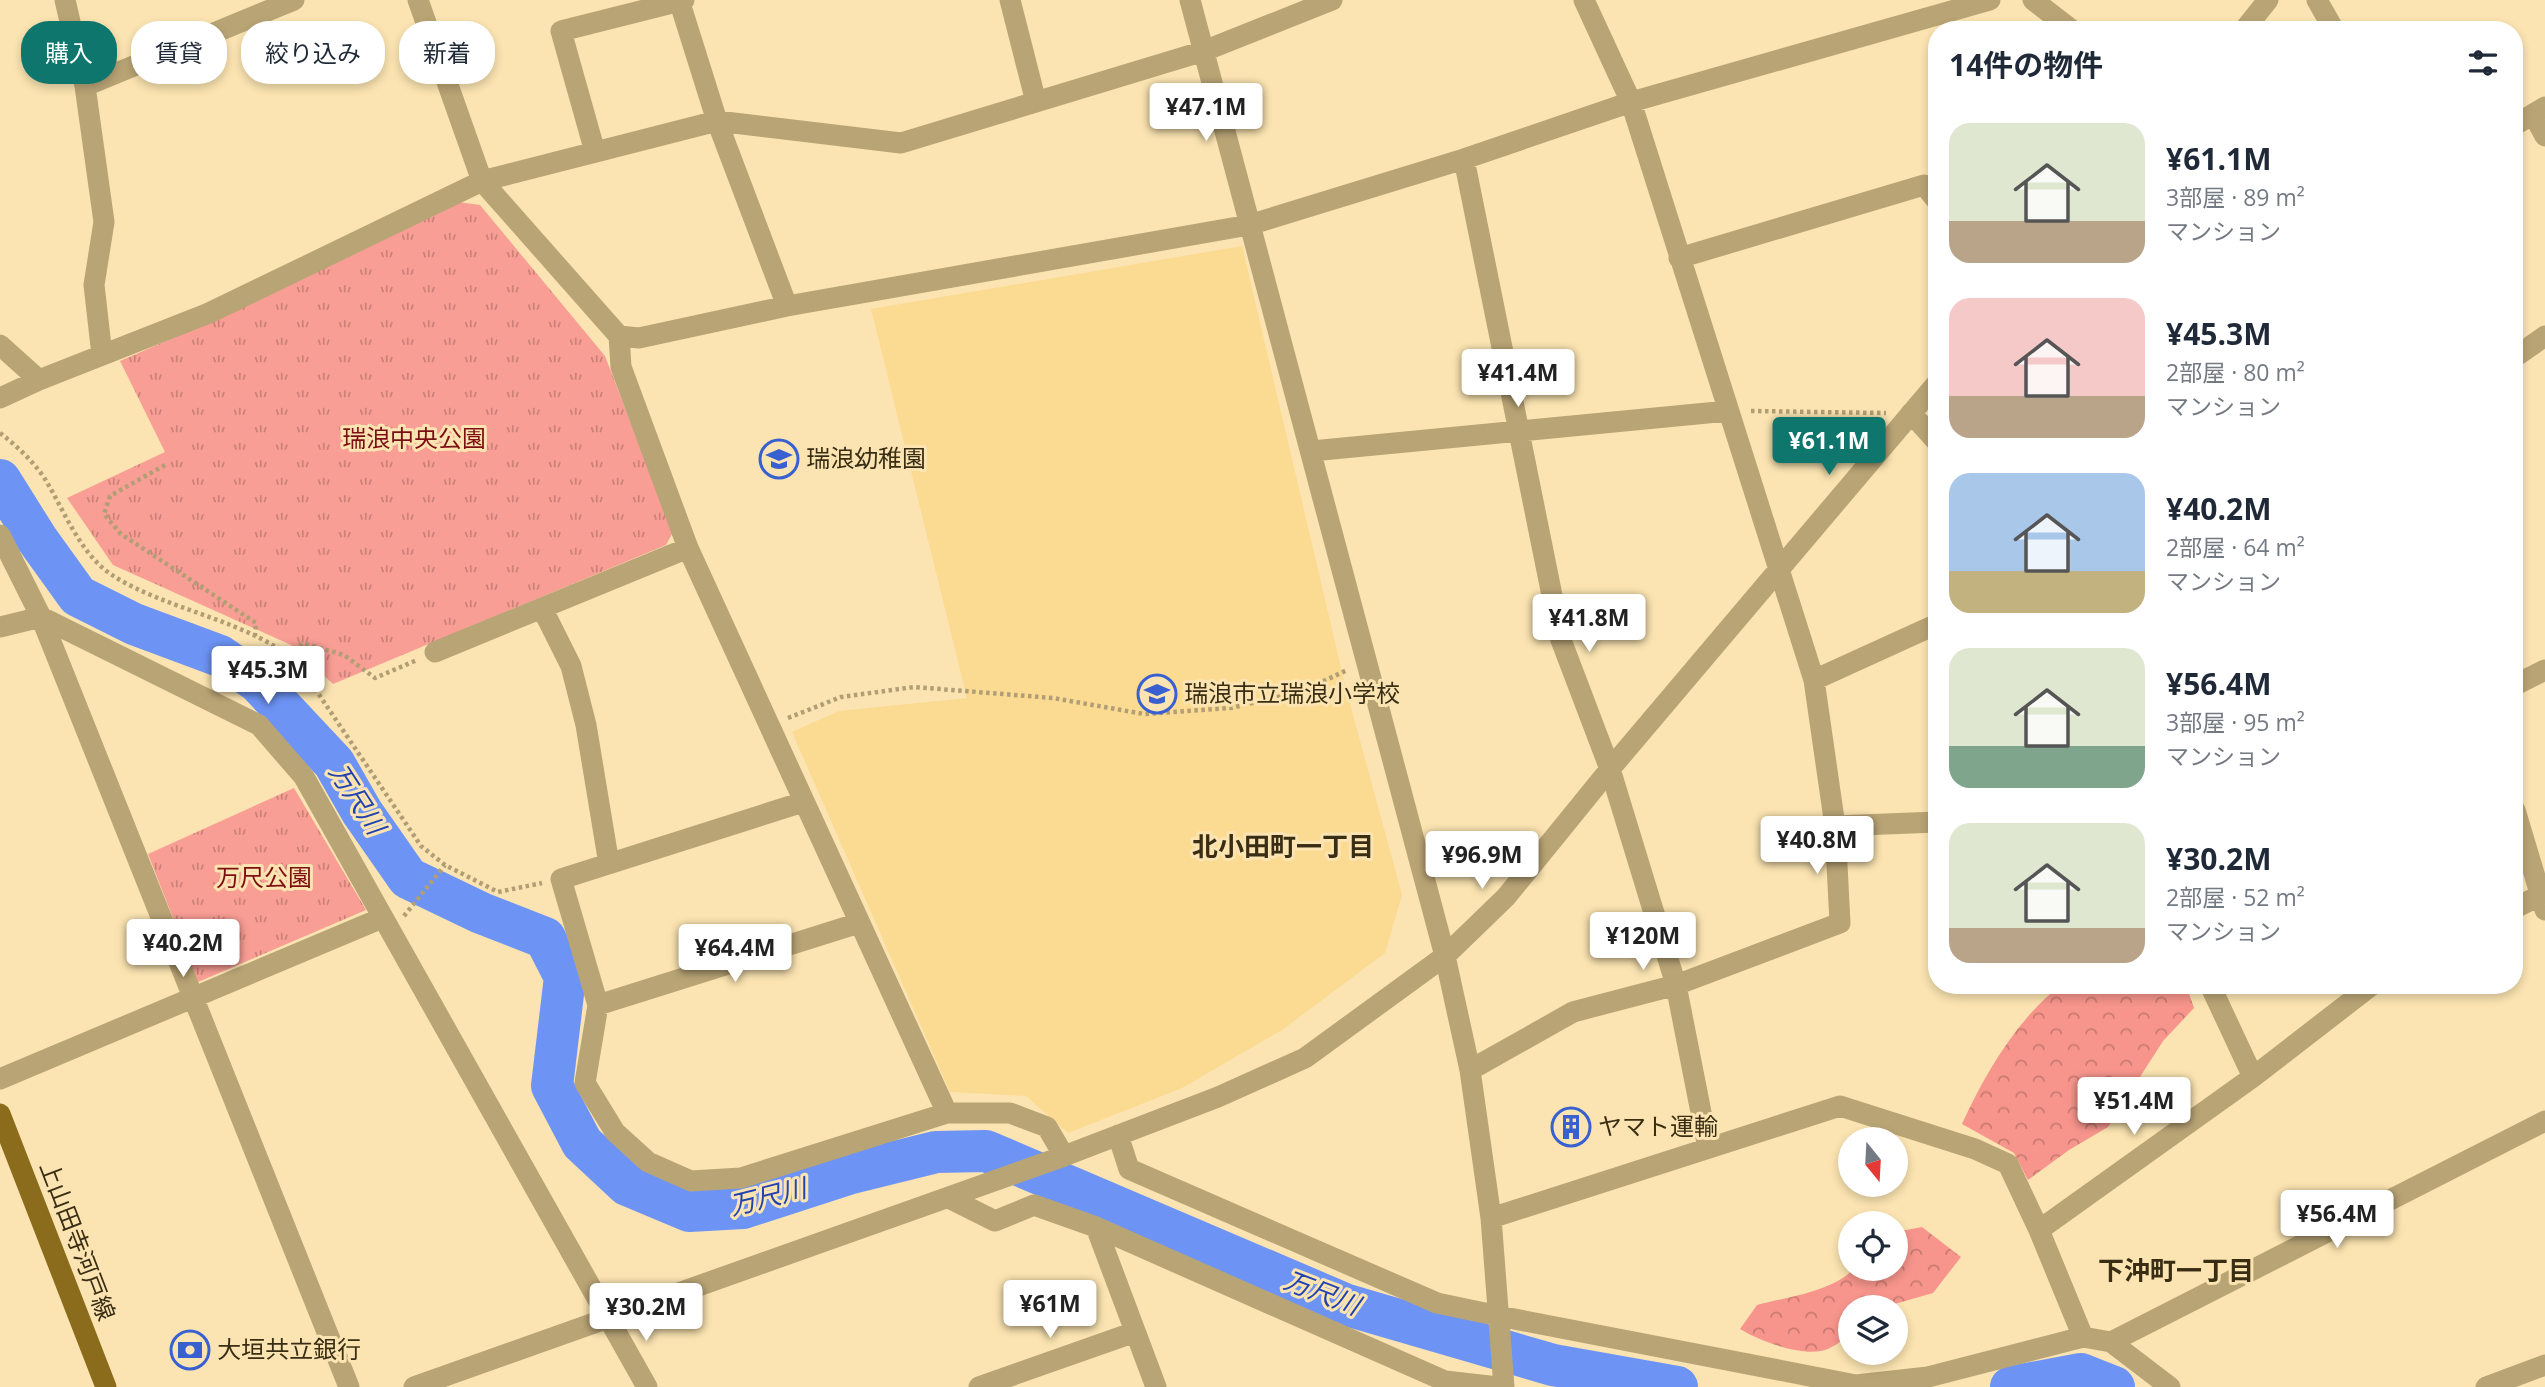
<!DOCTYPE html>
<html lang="ja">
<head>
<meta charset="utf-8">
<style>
  body { margin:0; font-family:"Open Sans","Noto Sans JP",sans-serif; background:#f2f2f3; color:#1f2937; height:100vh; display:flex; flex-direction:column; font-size:26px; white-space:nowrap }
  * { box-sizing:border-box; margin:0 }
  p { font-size:23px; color:#747a83 }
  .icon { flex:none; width:38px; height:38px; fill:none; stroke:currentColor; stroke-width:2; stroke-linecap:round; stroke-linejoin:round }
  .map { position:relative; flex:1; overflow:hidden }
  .panel { position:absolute; left:1928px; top:21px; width:595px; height:973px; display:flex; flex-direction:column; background:#fff; border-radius:28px; box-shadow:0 4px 10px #0003 }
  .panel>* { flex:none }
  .hud { position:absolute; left:21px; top:21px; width:665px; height:63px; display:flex; gap:14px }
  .needle { width:46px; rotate:162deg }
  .tools { position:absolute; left:1838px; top:1127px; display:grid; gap:14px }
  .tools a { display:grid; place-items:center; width:70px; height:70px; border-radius:50%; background:#fff; box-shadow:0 4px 10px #0003; font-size:35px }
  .price { position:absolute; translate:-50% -60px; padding:0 16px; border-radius:7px; background:#fff; color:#222; font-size:23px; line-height:46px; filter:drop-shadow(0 2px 4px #0008) }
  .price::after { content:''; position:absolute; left:50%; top:42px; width:21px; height:16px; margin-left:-10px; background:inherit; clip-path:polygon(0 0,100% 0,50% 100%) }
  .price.on { background:#0f766e; color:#fff }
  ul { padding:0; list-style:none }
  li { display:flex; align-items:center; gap:21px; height:175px; padding:0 21px }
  li span { display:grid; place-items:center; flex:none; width:196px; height:140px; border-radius:21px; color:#555 }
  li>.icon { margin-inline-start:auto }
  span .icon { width:84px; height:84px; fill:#fffc; stroke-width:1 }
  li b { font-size:30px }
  h2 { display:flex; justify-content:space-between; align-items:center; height:84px; padding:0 21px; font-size:30px }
  .pill { padding:0 24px; border-radius:28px; background:#fff; box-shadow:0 4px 10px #0003; font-size:24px; line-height:63px }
  .pill.on { background:#0f766e; color:#fff }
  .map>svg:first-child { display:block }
</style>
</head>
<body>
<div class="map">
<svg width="2545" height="1387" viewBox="0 0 2545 1387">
  <defs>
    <pattern id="forest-crowns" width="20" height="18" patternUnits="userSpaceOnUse" patternTransform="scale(1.75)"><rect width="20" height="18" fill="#f7958c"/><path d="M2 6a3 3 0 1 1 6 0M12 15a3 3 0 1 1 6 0" fill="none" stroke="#c97a71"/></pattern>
    <pattern id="park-tufts" width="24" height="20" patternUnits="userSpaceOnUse" patternTransform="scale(1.75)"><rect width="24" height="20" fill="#f99e95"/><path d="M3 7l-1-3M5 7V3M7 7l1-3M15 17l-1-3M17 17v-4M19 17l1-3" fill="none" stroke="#cb8178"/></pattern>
  </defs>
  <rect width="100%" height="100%" fill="#fbe4b1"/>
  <path fill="#fbda92" d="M1242,246L1346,689L1402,895L1385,953L1282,1030L1182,1088L1068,1133L1026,1096L950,1092L792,732L839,711L967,698L871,309Z"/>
  <path fill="url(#forest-crowns)" d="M2061,985H2186L2194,1008L2163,1041L2108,1127L2069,1150L2028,1180L2014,1153L1962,1124C1985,1074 2016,1020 2061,985Z
    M1922,1227L1961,1257L1933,1293L1884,1307H1850V1334C1841,1341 1832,1349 1821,1351C1797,1355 1760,1341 1740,1329L1757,1305C1787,1297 1831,1292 1854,1269H1895V1232Z"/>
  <path fill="url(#park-tufts)" d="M458,202L480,205L605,356L673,532L666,545L333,684L291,645L113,565L67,498L165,452L120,361L226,315Z
    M294,788L366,910L198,982L148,854Z"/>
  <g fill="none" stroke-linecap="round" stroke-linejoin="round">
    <path stroke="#6d94f5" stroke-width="42" d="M0,480L37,539L78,596L134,624L220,656L258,682L334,763L362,812L408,878L481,913L545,938L565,977L552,1086L582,1143L627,1185L689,1211L743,1208L851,1173L936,1152L986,1151L1347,1305L1553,1365L1677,1387
      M2011,1387L2081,1374L2114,1387"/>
    <path stroke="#b19e75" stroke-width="4.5" stroke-dasharray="3.5 3.5" stroke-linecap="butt" d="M1751,411L1886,413
      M0,433C17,446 33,461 45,479C64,510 80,554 112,575C167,611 254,621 299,665L421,846L445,865L498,892L542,883
      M165,465L110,496L104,514L121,534L256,623L255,636
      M288,654L303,643L344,655L375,678L417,660
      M788,718L841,697L914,687L1053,698L1144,714L1231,708L1303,691L1347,670
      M404,916L445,865"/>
    <path stroke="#b9a475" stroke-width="21" d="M65,0L85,86L104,222L94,285L102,355
      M418,0L482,181L619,336L621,367L688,548L947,1113H1010L1047,1127L1064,1156
      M679,0L717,121L787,306
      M1010,0L1036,102
      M1190,0L1445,956L1470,1070L1491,1218L1504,1387
      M2033,0L2072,30
      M2317,0L2334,30
      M2244,30L2268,0
      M85,86L294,0
      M2533,114L2545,136
      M2515,125L2545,107
      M595,152L561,31L684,0
      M1464,159L1561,640L1610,769L1676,985L1708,1148
      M1679,258L1924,185L1937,201
      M619,336L639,338L787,306L1249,225L1464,159L1631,102L1990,0
      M0,345L39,380L209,313L482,181L717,121L901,143L1204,51L1332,0
      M2515,357L2545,336
      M0,398L39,380
      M1911,413L1937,442
      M1312,451L1728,411
      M0,535L41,617L349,1387
      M542,608L571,666L586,725L609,864
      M0,627L41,617L259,725L304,777L647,1387
      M435,652L688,548
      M1814,680L1937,624
      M2515,685L2545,670
      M803,802L561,879L598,1005L585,1083L615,1132L648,1162L691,1181L741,1178L947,1113
      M2515,810L2545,910
      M1835,826L1937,822
      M2515,908L2545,893
      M2210,985L2253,1077
      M598,1005L859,923
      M1470,1070L1573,1012L1676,985L1840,923L1835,826L1814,680L1631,102L1584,0
      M0,1079L382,918
      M1118,1135L1129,1169L1437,1303L1499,1316L1856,1385L1928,1377L2083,1337L2111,1342L2170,1387
      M949,1198L995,1221L1034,1205L1096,1227L1156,1387
      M1491,1218L1840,1106L1975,1149L2008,1164L2039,1230L2083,1337
      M1096,1227L1445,1381L1498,1387
      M2039,1230L2253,1077L2372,985
      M2111,1342L2545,1121
      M414,1387L1064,1156L1218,1097L1305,1058L1445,956L1506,897L1610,769L1937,383
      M979,1387L1135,1332
      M2486,1387L2545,1365"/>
    <path stroke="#8b6c1c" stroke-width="21" d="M0,1114L106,1387"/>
  </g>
  <defs>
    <symbol id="school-ring" viewBox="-11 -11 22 22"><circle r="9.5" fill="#fbe4b1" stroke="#3960d1" stroke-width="1.5"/><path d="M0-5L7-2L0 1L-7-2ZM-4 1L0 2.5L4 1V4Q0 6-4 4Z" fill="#3960d1"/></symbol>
    <symbol id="building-ring" viewBox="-11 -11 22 22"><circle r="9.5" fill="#fbe4b1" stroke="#3960d1" stroke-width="1.5"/><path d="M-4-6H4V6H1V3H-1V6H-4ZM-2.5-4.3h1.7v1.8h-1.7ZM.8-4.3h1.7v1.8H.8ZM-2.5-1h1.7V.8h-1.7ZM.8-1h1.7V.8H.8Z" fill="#3960d1"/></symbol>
    <symbol id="bank-ring" viewBox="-11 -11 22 22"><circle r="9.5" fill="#fbe4b1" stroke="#3960d1" stroke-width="1.5"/><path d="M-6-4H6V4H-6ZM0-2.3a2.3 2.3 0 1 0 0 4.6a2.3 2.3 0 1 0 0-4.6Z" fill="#3960d1"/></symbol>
  </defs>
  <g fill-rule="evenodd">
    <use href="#school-ring" x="757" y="437" width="44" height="44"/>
    <use href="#school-ring" x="1135" y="672" width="44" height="44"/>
    <use href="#building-ring" x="1549" y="1105" width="44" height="44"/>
    <use href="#bank-ring" x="168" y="1328" width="44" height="44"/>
  </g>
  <g text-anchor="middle" stroke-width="6" stroke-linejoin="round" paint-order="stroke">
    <g font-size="24" fill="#7d0e13" stroke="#fbe4b1">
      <text x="414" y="447">瑞浪中央公園</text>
      <text x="264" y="886">万尺公園</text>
    </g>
    <g font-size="24" fill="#392e14" stroke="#fbe4b1" text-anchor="start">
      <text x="806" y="467">瑞浪幼稚園</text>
      <text x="1184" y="702">瑞浪市立瑞浪小学校</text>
      <text x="1598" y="1135">ヤマト運輸</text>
      <text x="217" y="1358">大垣共立銀行</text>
    </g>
    <g font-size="24" fill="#392e14" stroke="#fbe4b1">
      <text transform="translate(77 1241) rotate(69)" y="8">上山田寺河戸線</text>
    </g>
    <g font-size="26" font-style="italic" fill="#2142b0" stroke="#fbe4b1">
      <text transform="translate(357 799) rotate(57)" y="9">万尺川</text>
      <text transform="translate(768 1197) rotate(-14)" y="9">万尺川</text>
      <text transform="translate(1322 1293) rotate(21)" y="9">万尺川</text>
    </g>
    <g font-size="26" font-weight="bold" fill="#392e14" stroke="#fbe4b1">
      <text x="1283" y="856">北小田町一丁目</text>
      <text x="2176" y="1280">下沖町一丁目</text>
    </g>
  </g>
</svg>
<div class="tools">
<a><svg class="needle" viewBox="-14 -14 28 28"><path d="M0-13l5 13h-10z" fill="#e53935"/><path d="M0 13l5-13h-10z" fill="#747a83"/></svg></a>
<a><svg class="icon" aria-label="locate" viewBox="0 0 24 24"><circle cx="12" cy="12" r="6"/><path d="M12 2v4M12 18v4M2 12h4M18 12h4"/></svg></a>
<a><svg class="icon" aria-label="layers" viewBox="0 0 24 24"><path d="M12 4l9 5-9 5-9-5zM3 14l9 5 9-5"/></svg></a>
</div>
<b class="price" style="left:1206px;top:143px">¥47.1M</b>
<b class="price" style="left:1518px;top:409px">¥41.4M</b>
<b class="price on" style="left:1829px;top:477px">¥61.1M</b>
<b class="price" style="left:1589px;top:654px">¥41.8M</b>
<b class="price" style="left:268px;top:706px">¥45.3M</b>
<b class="price" style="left:1817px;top:876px">¥40.8M</b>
<b class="price" style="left:1482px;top:891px">¥96.9M</b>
<b class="price" style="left:1643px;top:972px">¥120M</b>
<b class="price" style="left:183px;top:979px">¥40.2M</b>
<b class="price" style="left:735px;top:984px">¥64.4M</b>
<b class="price" style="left:2134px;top:1137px">¥51.4M</b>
<b class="price" style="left:2337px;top:1250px">¥56.4M</b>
<b class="price" style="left:1050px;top:1340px">¥61M</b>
<b class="price" style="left:646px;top:1343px">¥30.2M</b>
<div class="hud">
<a class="pill on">購入</a>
<a class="pill">賃貸</a>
<a class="pill">絞り込み</a>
<a class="pill">新着</a>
</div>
<section class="panel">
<h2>14件の物件<svg class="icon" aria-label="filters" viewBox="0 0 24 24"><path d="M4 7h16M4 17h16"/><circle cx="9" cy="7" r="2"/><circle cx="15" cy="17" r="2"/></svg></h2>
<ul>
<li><span style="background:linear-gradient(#dfe7d0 70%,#b9a48a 0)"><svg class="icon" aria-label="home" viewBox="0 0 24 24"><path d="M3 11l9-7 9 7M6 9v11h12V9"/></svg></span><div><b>¥61.1M</b><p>3部屋 · 89 m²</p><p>マンション</p></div></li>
<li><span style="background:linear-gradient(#f6c9c9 70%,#b9a48a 0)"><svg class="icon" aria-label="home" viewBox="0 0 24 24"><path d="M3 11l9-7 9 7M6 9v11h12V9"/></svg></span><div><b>¥45.3M</b><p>2部屋 · 80 m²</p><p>マンション</p></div></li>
<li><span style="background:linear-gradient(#a9c7e8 70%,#c2b280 0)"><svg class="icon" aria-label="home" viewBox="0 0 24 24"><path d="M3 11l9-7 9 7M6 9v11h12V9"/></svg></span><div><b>¥40.2M</b><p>2部屋 · 64 m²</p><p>マンション</p></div></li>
<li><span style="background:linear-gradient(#dfe7d0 70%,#7fa58c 0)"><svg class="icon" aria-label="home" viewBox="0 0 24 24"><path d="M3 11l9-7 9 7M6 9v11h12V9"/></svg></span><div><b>¥56.4M</b><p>3部屋 · 95 m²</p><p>マンション</p></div></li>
<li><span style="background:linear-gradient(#dfe7d0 75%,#b9a48a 0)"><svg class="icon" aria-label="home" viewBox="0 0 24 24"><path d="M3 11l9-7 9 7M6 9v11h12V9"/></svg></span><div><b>¥30.2M</b><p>2部屋 · 52 m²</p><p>マンション</p></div></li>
</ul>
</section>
</div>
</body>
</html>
